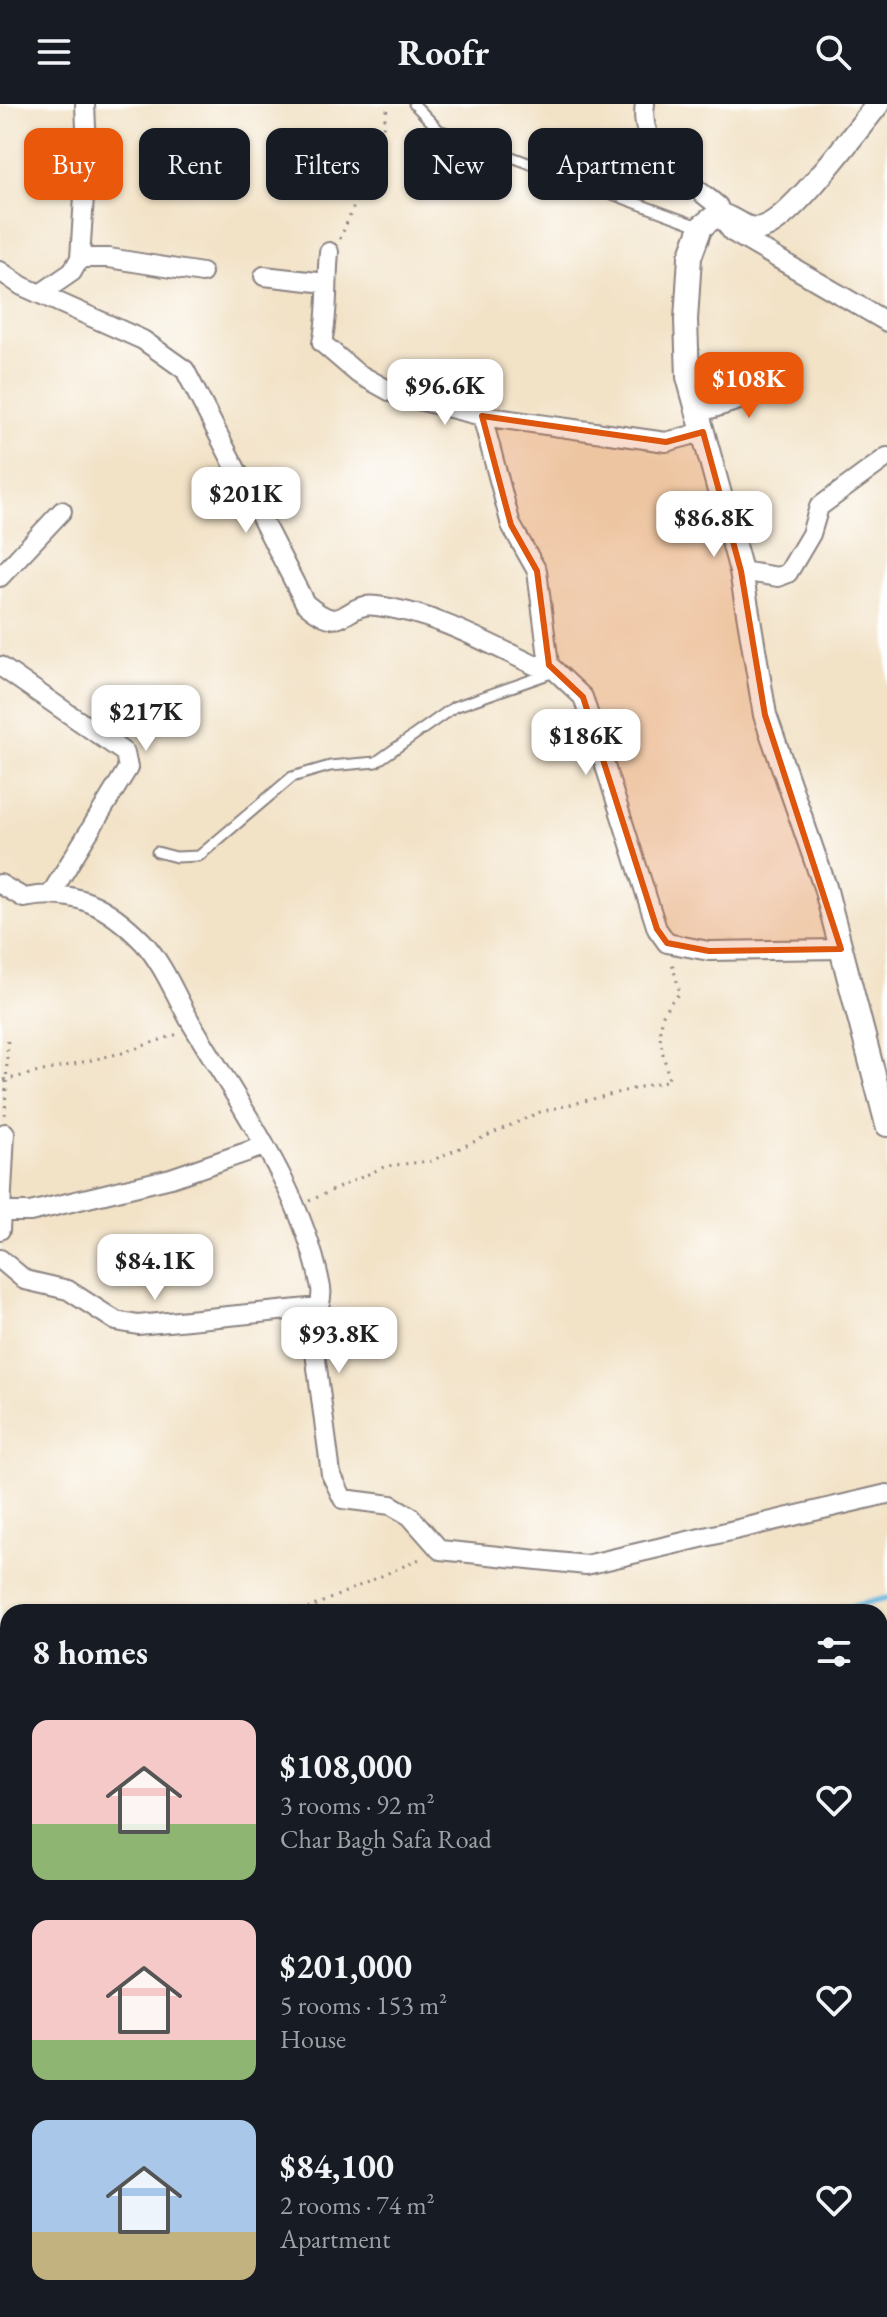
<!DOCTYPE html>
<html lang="en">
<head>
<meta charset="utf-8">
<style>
  body { margin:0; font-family:"EB Garamond",serif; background:#20242c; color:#f1f3f6; height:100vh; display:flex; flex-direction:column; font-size:30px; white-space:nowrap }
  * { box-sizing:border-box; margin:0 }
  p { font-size:26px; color:#9ea1a6 }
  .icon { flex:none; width:44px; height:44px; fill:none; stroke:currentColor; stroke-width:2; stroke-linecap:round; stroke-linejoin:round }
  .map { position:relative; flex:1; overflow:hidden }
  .details { position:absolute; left:0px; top:1500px; width:888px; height:714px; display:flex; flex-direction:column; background:#171b24; border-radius:24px 24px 0 0; box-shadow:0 2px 6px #0004 }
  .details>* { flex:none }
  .guide { position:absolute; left:24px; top:24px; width:840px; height:72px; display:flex; gap:16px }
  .price { position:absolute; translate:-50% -68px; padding:0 18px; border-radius:16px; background:#fff; color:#222; font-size:26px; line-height:52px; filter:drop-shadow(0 2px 4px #0008) }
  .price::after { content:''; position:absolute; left:50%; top:48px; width:24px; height:18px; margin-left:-12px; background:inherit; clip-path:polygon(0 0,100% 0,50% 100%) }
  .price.current { background:#ea580c; color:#fff }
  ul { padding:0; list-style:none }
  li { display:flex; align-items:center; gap:24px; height:200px; padding:0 32px }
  li span { display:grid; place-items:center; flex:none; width:224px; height:160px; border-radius:16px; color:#555 }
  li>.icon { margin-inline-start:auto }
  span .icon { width:96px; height:96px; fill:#fffc; stroke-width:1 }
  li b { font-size:34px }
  h2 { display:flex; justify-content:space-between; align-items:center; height:96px; padding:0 32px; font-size:34px }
  .pill { padding:0 28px; border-radius:16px; background:#171b24; box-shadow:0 2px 6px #0004; font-size:28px; line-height:72px }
  .pill.current { background:#ea580c; color:#fff }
  header { display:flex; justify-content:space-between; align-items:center; height:104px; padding:0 32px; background:#171b24; font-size:36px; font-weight:700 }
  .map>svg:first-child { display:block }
</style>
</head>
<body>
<header><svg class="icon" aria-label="menu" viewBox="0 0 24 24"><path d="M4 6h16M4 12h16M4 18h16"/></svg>Roofr<svg class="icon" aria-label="search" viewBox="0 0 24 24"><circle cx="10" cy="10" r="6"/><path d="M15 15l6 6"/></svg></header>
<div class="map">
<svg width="887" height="2213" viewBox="0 0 887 2213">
  <defs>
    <pattern id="building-back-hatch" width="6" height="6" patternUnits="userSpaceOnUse" patternTransform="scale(2)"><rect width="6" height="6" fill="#c6a1e3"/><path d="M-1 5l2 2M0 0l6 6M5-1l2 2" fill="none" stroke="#a083b9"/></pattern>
  </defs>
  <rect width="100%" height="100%" fill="#fff"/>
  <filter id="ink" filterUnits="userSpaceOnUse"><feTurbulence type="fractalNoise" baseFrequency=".0125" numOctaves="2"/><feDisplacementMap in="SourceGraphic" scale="16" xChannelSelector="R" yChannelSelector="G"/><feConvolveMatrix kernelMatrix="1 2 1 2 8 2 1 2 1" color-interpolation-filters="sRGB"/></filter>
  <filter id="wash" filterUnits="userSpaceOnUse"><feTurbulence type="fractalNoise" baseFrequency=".006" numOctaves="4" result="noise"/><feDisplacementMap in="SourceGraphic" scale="32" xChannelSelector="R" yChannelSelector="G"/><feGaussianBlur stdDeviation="1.8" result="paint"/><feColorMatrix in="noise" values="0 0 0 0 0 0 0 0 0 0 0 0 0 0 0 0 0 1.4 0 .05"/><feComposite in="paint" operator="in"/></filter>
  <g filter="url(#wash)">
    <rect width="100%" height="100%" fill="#f2e2c6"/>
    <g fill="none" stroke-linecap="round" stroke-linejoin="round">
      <path stroke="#63b8e0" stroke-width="5" d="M826,1508L887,1494
        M0,1907L8,1900"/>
    </g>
    <g id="blocks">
      <path fill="url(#building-back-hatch)" d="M880,1845L887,1846V1865L880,1864Z
        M880,1992L887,1993V2016H880Z
        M880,2129H887V2148H880Z
        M392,2206H412L411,2213H391Z"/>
    </g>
  </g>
  <g filter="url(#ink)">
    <use href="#blocks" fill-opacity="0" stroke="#8a8280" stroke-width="2"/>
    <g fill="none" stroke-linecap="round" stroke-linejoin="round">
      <defs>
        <path id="service" d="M414,0L439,26L701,123
          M157,748L176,753L199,752L292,673L330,662L376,658L454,603L557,567
          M0,1566L8,1582
          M0,1720H8"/>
        <path id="minor" d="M645,0C637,47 685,74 718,102V110L732,128L887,218
          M329,148C326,180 329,208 322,239L357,269L395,290L482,312L666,338L703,328
          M80,154H109L202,169
          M0,167L22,182L143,236L185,266L305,499C347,535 342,497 377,502C432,508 485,538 534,561H549
          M264,172L326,179
          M40,190L72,168L80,154L87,47L85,0
          M698,309L749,293L778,273
          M482,312L511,421L537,467L549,561L583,593L657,825L667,839L709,847L841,845
          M741,467L778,473L788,469L811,430L819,403L887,353
          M0,473L62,407
          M0,562L125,649L128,664L52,788
          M0,780L24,794C75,784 108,802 143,838C162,858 176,892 190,917C239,1000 303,1087 321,1184C323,1197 317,1208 311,1218L331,1370L343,1395L391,1401L410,1412L440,1446L586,1461L887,1390
          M1,1108H30L171,1074L264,1042
          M0,1126L5,1029
          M0,1155L25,1176L68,1186L116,1217L138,1221L319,1203
          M880,1883H887
          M880,2042L887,2043
          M791,2206L885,2213
          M468,2213V2206"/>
        <path id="tertiary" d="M878,0C856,27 793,113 764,123C747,130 734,113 718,110L701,123L690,153L686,216L688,273L741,467L765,611L825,783L887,1021
          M880,1718L887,1716
          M13,2213L21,2206"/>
      </defs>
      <use href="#service" stroke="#8a8280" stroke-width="13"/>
      <use href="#minor" stroke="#8a8280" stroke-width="22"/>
      <use href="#tertiary" stroke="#8a8280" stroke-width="26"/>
      <path stroke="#8a8280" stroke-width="3" stroke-dasharray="2 6" stroke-linecap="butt" d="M340,135L379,43L388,0
        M4,976L122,949L178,930
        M5,1011L8,931
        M309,1097L386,1062L431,1057L540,1008L669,976C662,939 648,917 680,889L671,855
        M300,1508L422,1454"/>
      <use href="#service" stroke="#fff" stroke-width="9"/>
      <use href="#minor" stroke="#fff" stroke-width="18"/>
      <use href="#tertiary" stroke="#fff" stroke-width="22"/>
    </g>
  </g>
  <path fill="#de560e" fill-opacity="0.2" stroke="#de560e" stroke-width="6" stroke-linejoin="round" d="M482,312L666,338L703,328L741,467L765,611L841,845L709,847L667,839L657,825L583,593L549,561L537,467L511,421Z"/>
</svg>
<b class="price current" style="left:749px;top:316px">$108K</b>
<b class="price" style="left:445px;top:323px">$96.6K</b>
<b class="price" style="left:246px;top:431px">$201K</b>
<b class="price" style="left:714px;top:455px">$86.8K</b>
<b class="price" style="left:146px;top:649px">$217K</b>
<b class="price" style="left:586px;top:673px">$186K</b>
<b class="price" style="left:155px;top:1198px">$84.1K</b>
<b class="price" style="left:339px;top:1271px">$93.8K</b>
<div class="guide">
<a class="pill current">Buy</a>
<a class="pill">Rent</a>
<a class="pill">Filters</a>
<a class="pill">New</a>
<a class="pill">Apartment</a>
</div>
<section class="details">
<h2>8 homes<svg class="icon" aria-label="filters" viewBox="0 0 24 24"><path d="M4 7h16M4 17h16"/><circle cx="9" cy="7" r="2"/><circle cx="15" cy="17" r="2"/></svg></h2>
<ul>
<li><span style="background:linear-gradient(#f6c9c9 65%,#8fb573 0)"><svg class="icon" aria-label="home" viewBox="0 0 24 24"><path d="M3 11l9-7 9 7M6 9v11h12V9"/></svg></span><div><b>$108,000</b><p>3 rooms · 92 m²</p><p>Char Bagh Safa Road</p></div><svg class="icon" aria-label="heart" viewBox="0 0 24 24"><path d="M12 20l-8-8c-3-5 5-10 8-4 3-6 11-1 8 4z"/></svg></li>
<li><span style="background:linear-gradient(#f6c9c9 75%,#8fb573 0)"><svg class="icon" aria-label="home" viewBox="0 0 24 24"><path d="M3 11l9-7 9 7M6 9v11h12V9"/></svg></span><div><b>$201,000</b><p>5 rooms · 153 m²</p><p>House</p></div><svg class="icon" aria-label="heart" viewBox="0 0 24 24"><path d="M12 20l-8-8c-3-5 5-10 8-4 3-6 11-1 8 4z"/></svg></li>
<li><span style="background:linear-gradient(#a9c7e8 70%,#c2b280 0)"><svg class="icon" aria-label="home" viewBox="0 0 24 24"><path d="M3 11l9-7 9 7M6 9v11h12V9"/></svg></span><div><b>$84,100</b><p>2 rooms · 74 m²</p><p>Apartment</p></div><svg class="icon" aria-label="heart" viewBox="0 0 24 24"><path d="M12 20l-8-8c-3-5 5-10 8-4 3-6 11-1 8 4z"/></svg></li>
</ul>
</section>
</div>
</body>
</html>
